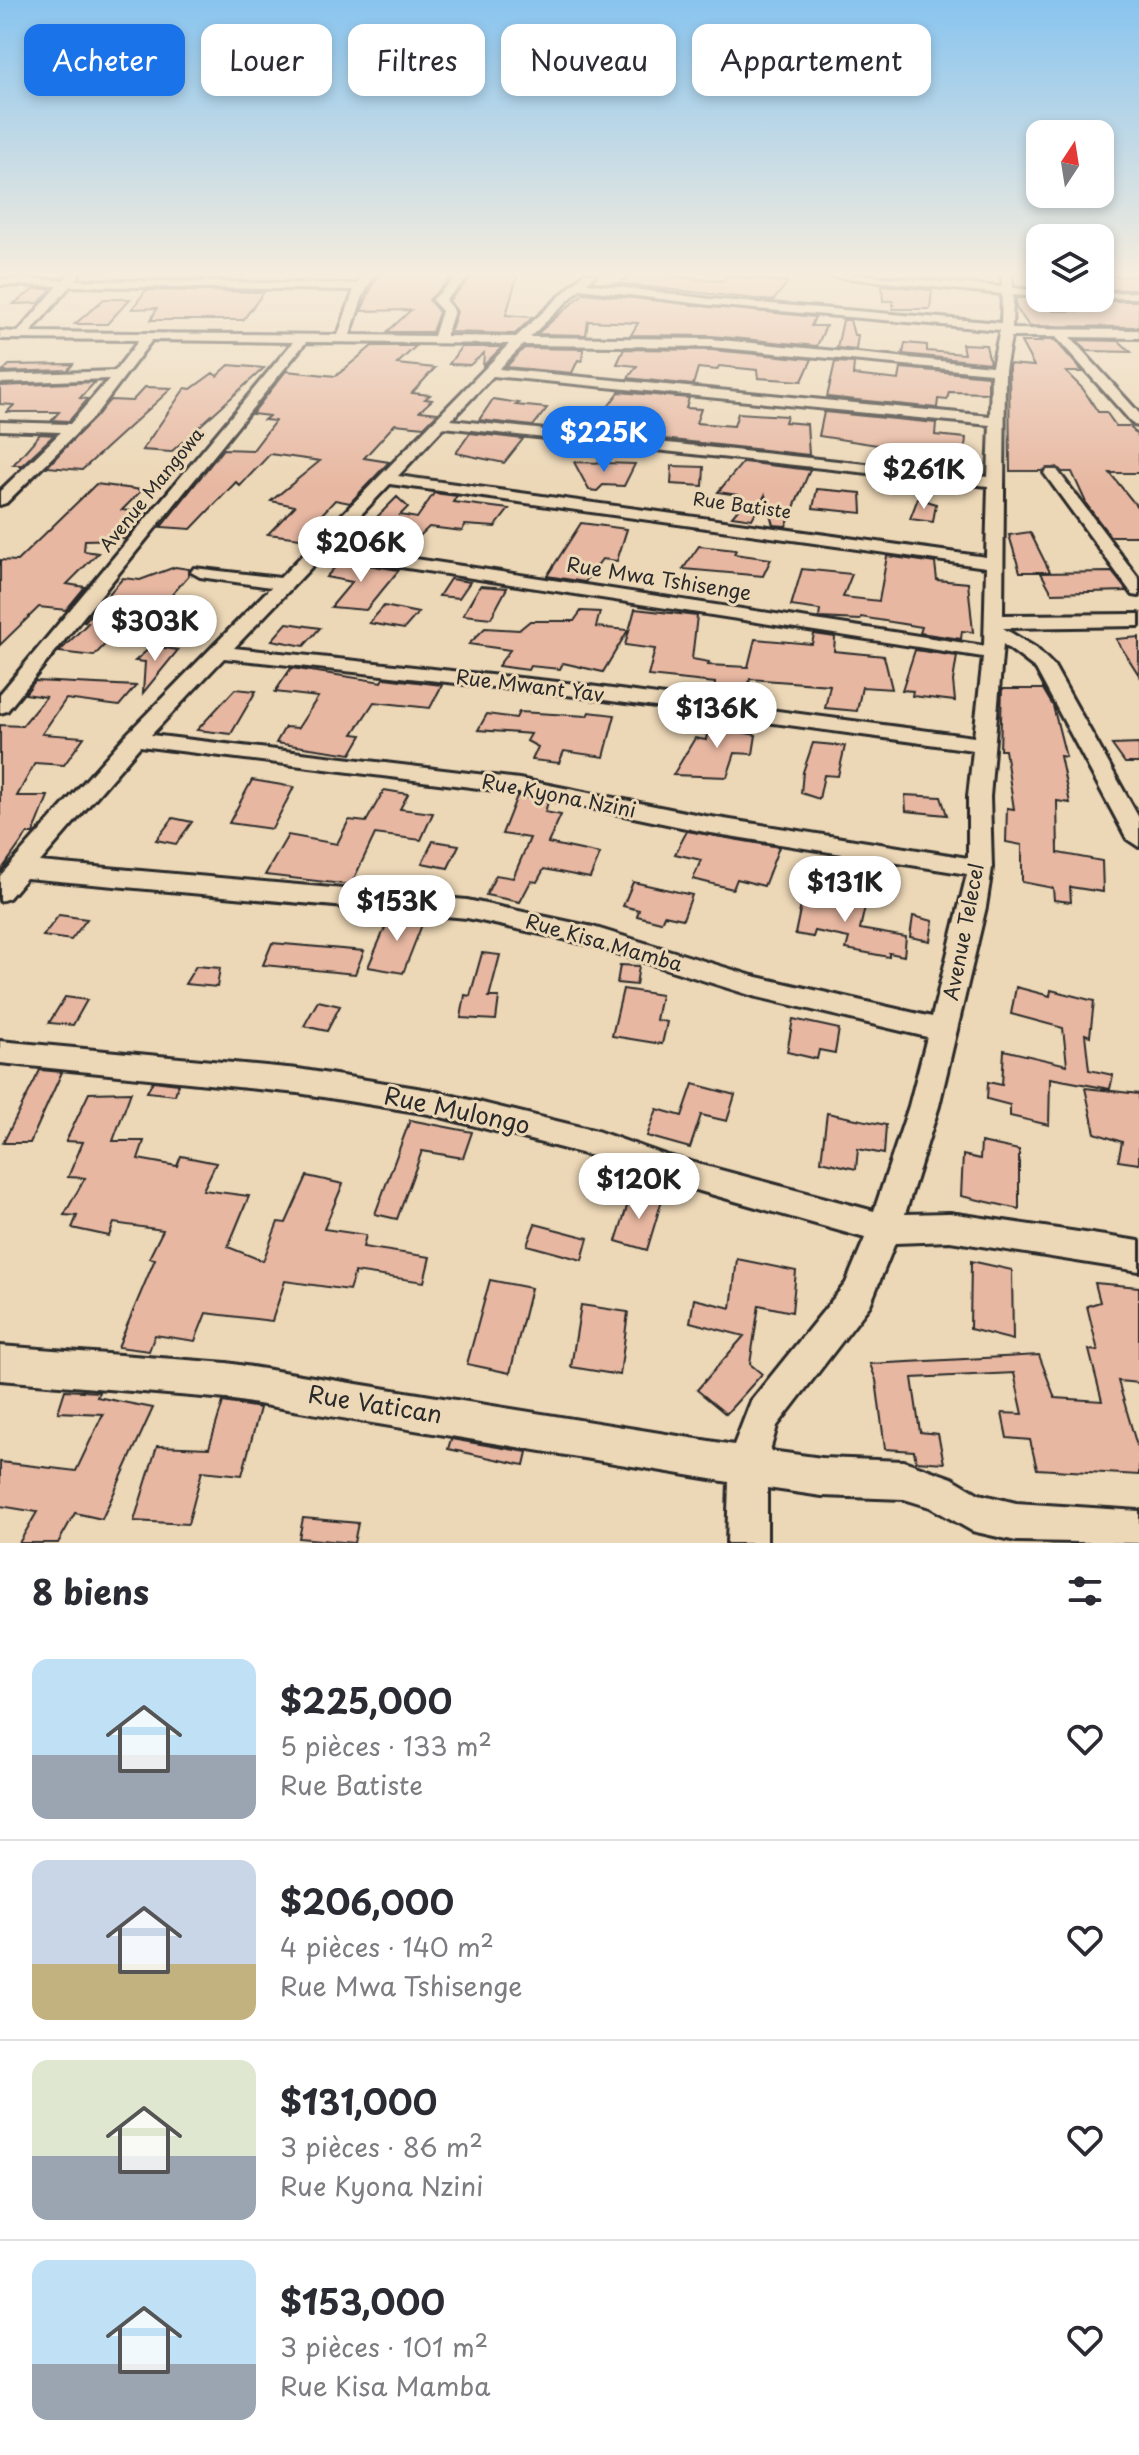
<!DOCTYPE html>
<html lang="fr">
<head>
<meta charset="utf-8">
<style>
  body { margin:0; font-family:"Playpen Sans",sans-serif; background:#f7f7f7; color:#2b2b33; height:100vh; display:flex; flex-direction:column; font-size:30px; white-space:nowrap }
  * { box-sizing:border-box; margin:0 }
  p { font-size:26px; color:#7c7c81 }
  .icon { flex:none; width:44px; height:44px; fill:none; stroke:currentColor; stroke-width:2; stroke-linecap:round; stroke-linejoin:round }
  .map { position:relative; height:1543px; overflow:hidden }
  .panel { display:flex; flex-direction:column; background:#fff; flex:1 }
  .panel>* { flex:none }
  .hud { position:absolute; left:24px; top:24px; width:1092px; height:72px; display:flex; gap:16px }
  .needle { width:52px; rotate:12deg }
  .fabs { position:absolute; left:1026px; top:120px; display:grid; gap:16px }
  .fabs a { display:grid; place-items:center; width:88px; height:88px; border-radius:16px; background:#fff; box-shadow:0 4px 12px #0003; font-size:40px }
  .price { position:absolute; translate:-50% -68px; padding:0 18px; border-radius:28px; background:#fff; color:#222; font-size:26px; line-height:52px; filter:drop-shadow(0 2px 4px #0008) }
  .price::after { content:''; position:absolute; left:50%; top:48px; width:24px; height:18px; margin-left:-12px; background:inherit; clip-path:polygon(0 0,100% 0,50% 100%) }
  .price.active { background:#1a73e8; color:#fff }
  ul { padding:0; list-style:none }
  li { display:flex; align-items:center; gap:24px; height:200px; padding:0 32px }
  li+li { border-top:2px solid #e1e1e2 }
  li span { display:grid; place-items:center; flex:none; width:224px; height:160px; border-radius:16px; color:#555 }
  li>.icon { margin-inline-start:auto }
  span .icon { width:96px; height:96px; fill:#fffc; stroke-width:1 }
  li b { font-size:34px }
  h2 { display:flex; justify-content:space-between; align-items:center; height:96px; padding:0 32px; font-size:34px }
  .pill { padding:0 28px; border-radius:16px; background:#fff; box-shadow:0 4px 12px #0003; font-size:28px; line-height:72px }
  .pill.active { background:#1a73e8; color:#fff }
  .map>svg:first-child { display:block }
</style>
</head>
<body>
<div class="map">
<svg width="1139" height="1543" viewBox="0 0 1139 1543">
  <rect width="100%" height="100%" fill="#ecd7b6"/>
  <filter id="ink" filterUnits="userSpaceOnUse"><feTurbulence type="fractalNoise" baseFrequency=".0125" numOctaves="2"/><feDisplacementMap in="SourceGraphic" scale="16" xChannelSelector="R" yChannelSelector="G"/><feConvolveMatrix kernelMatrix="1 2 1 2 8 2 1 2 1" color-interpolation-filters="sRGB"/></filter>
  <g filter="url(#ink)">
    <path fill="#e7b7a1" stroke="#2b2b2b" stroke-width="2" d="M157,273H234L231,279L154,278Z
      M382,273H456L429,300L439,312L432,332H387L411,310L361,311L374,282Z
      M476,273H518L506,315L533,317L515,334L450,332L457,312L449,300Z
      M633,273L722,281L726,275L788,282L773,301L612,283L618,284Z
      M1139,276V289L1100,290V277Z
      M882,285L932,290L930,309H893V301H883Z
      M35,289H52L39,303L13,304Z
      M146,290L264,292L243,320H151L157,308L132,309Z
      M584,293L815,317L811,326H826L817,346L711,336L631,335L638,323L588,321L586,335L537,334Z
      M1016,298H1044L1053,311H1100V301H1139V327L1029,326L1016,308Z
      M104,299H130L107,324H75Z
      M843,320H850L854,335H858L856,350L837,348Z
      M1039,340H1055L1083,372H1066L1083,389L1098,412H1106L1116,426H1130L1139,438V473H1110L1139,509V536H1110L1087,505L1072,472H1062L1057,467L1042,471H1010L1009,364L1034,366L1021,342H1041Z
      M1077,340L1119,341L1131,352L1087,351Z
      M905,343L927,345V351L964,354L962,344L986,345L990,363L903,354Z
      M372,346H416L397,364L435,368L412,393L430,395L425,399L432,400L420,411L438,413L424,427L395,424L364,458L389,462L350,503L335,500L300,538L268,534L295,506L271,501L320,461L270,454L240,486L236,482L191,529L161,527L223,449L253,450L275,421L264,420L269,416L252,414L286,371L336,376Z
      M461,347H502L483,366L484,353L470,365L449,364Z
      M524,348L583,349L582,361L578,360L572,373L506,367Z
      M624,349L711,350L812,359L802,381L758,378L757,370L719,366L717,370L698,368L693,385L628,378L637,366L617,364Z
      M835,362L854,363L853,375L899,380L901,368L988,376V393L949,392L947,400L938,399L937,408L827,397Z
      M73,364L68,370L2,372L9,365Z
      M229,365L264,368L171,452L142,450L185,388L191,389L213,373L217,376Z
      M95,382L80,398L88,399L69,421L52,420L59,412H7L14,405L0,404V386Z
      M145,387L172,388L82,470L47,467L110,400L132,401Z
      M619,392L689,398L686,408L701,409L696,423L734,426L738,413L787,416L785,422L807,424L809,455L590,431Z
      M493,399L519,403L516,405L547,408L533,426L479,420Z
      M824,412L936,423L935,435L966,438L964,456L925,453L923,458H896L897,448L819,436Z
      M470,433L523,439L504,463L456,453Z
      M40,434L54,435L22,465H13Z
      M574,462L635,464L624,486L603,485L597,491L589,490Z
      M743,462L810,470L786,526L773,525L765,495L752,519L732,516L738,509L731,507L738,495L718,492Z
      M672,466L704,467L703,486L671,484Z
      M96,484L142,490L122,510L147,513L125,539L85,540L84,551L98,553L67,584L85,587L66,610L39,607L0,645V560L17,561Z
      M817,489L861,493L862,513L813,508Z
      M434,493L457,496L453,502L509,509L495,527L465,525L462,531L429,527L403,552L396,546L403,537L383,533L368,549L348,546L397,497L408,507L400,515L417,518Z
      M918,498L936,504L933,522L910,519Z
      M581,523L627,529L617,561L602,559L585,582L547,576Z
      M1030,532L1050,572H1020L1009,535Z
      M699,546L736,550L734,554L771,559L763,576L683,569Z
      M887,556L935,563L937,580L968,583L973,632L962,631L961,639L920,633L922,627L861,617L860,620L819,618L820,610L791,606L802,569L852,574L843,597L879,601Z
      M334,560L399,570L366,610L331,607L352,582L326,577L339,563L331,562Z
      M175,567L189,569V575L170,597L178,598L164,614L119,609L116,633L94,656L59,652L88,623L84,622L123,578L140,580Z
      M1112,572L1127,591L1052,593L1041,573Z
      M450,579L470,582L459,598L439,596Z
      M480,586L507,588L491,618L463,615Z
      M384,606L418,613L404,629L369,623Z
      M635,609L697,616L692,659L709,662L708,665L748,667L755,639L812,644L814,634L835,637L834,651L884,656L892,689L862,687L857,711L825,708L830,685L750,679L744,703L714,699L715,683L648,676L655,649L625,645Z
      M581,611L600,612L596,627L628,630L603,672L563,663L560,669L530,666L528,670L498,666L510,650L469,644L485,628L519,630L530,621H574Z
      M287,623L320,628L304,646L272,640Z
      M1139,637V675L1116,639Z
      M152,646L178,650L143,693L145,662L135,661Z
      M915,650L957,656L953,681L955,701L912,696L913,691L902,690Z
      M291,668L382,682L384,678L442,685L430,708L374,702L353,734L362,735L351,754L276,743L285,727L298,728L318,697L275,692Z
      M35,681L136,686L119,706L66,699L42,734L84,737L64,765L35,763L17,796H48L33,834H27L0,872V725L22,726L46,697L25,694Z
      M235,689L256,691L231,734L197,730Z
      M1002,689H1043L1053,706L1066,757L1060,756L1070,803L1057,801L1058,853L1102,861L1103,892L1070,887L1071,902L1054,900L1053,888L1022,882V845L1006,842L1007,808L1014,809L1005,750H1000Z
      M519,712L587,716L589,712L615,715L604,757L564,751L559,763L532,760L538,747L527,741L531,734L478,730L487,714L516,718Z
      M710,717L744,722L741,732L756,735L753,754L735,753L727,777L673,775L695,738L706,740Z
      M813,743L845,746L838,776L824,775L819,799L801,793L803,772Z
      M1139,744V763H1125L1112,745Z
      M252,780L294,787L272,829L229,823Z
      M384,790L408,794L400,809L433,813L421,840L375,834L351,885L265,875L288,835L337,844L349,820L366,822Z
      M905,795L941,797L947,815L906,811Z
      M517,796L548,802L545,812L561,815L548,843L600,854L590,878L544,869L537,882L531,881L520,902L486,895L496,875L513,878L530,838L502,834Z
      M173,818L192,822L176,844L156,840Z
      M687,831L779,847L764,886L737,879L733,889L693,879L701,860L675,854Z
      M433,841L459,845L448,868L422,863Z
      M633,882L692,895L683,919L664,915L661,922L637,916L639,910L623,906Z
      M804,891L866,902L860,929L906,937L904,956L889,953V957L846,949L849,938L815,931L813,937L795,934Z
      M391,914L425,917L403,973L368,967Z
      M59,915L87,919L71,940L43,936Z
      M913,916L933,921L930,941L910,937Z
      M272,943L364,951L355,974L263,965Z
      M482,953L500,955L489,997H499L496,1020L461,1018L465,995L470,996Z
      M620,965L639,966L636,985L617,983Z
      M196,966L220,968L217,987L185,984Z
      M1016,987L1050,996L1051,990L1094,1001L1090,1036L1085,1034L1089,1070L1113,1075L1110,1089L1050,1078L1049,1125L1010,1116V1105L987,1099L988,1082L1002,1085L1004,1050L1067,1065L1063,1028L1011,1014Z
      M623,989L661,995L656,1020L667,1022L662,1044L612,1036Z
      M65,997L87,1000L73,1025L49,1023Z
      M318,1001L340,1006L327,1031L304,1026Z
      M793,1019L839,1029L835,1053L819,1050L817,1059L787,1052Z
      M40,1070L62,1072L30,1143H3Z
      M153,1081L178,1084L175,1095L147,1092Z
      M693,1084L735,1095L727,1121L701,1115L690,1148L647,1136L657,1109L682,1116Z
      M1085,1088L1139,1094V1164L1118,1161L1122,1142L1095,1133Z
      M131,1092L113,1141H144L138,1159L177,1166L181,1156L216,1163L203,1190L249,1196L228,1247L263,1261L278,1222L286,1223L307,1176L343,1184L324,1229L366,1235L363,1247L430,1257L424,1282L355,1272L349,1290L285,1281L272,1321L206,1313L195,1341L155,1335L149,1351L118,1347L155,1259L149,1258L163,1230L114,1223L109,1236L72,1228L77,1216L64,1215L85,1178L68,1177L83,1142L66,1141L89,1093Z
      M827,1113L886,1125L884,1154L858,1149L856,1169L821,1161Z
      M410,1120L472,1132L463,1158L422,1151L397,1219L375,1214Z
      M981,1142L1019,1150V1209L961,1196L963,1155L980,1159Z
      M632,1191L662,1200L647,1250L616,1241Z
      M535,1224L588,1238L582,1260L527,1245Z
      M737,1259L796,1271L792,1312L759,1305L750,1364L762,1374L726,1414L697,1390L744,1336L690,1322L694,1299L731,1308Z
      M971,1261L1012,1270L1013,1340L970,1329Z
      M490,1280L531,1288L510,1373L467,1364Z
      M1095,1283L1139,1287V1383L1118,1381L1139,1453V1475L1037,1469L1030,1440L1007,1438L1002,1413L1023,1414L1014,1373L912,1378L920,1432L938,1434L944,1463L916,1461L914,1451L885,1449L876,1380L870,1364L1039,1355L1055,1398L1102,1401L1089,1350L1098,1351L1087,1306L1100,1302Z
      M581,1305L628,1312L620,1375L571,1367Z
      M65,1390L99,1392L97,1397L153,1408L102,1519L75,1513L58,1543H19L37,1512L0,1506V1462L76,1471L103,1414L58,1412Z
      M223,1402L260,1408L242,1475L202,1471L188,1524L134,1521L157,1446L209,1448Z
      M451,1439L527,1452L524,1465L448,1449Z
      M303,1518L358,1523L354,1543L299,1538Z"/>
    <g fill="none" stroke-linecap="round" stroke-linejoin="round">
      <defs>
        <path id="minor" d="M70,273H80L76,280L357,284L364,273H375L363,296L350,335L434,336L442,311L432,300L461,273H473L445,300L454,311L446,336L516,337L585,273H597L587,283L710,299L1001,323L1002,294L797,273H841L1002,287V273H1012L1013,288L1040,291V297L1013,295L1012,329L1139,330V338L1070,337L1139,413V426L1134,425L1056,337H1011L1005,370L1003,615L1139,614V626L1003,628L1036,648L1054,666L1139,818V847L1127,839L1036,669L1003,644L990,797L992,868L986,907L939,1106L905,1214L950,1213L1139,1241V1271L950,1241L895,1243L870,1305L777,1426L770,1451L822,1458L904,1461L952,1478L979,1494L1016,1503L1139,1511V1543L1016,1541L972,1531L930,1507L904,1499L822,1496L767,1488V1543H727L729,1482L227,1399L0,1380V1346L227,1363L734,1445L751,1401L846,1283L865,1238L668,1182L596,1157L429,1114L298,1093L0,1063V1041L298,1069L429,1090L597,1131L668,1156L874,1211L909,1106L927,1037L753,996L591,945L467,918L26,878L9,898L0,901V876L127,734L271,587L200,577L191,572L194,568L280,578L509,344L306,342L7,711L0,713V694L293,342L152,340L96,414L6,503L0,505V491L61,432L0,430V422L70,424L109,379L0,383V375L115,371L139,340L0,339V331L18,332L58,286L0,285V279L64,280ZM70,286L354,290L338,335L31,332ZM580,289L710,305L1000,330L992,366L711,339L530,337ZM523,345L711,347L991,373L990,416L499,369ZM493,376L990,425L988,477L451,420ZM444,427L988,486L986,557L398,476ZM390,484L986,567L984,646L331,546ZM323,555L983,657L974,737L567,683L234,648ZM224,658L567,695L973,750L968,797V858L705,816L519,779L151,735ZM140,746L519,793L705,832L967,874L932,1017L753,976L593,927L467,900L40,862Z
          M1139,292V298H1096H1100V293Z
          M1047,470H1057L1139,579V596L1133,595L1044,473Z"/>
      </defs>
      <use href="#minor" stroke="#2b2b2b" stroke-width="6"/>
      <use href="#minor" fill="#ecd7b6" fill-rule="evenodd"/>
    </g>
  </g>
  <linearGradient id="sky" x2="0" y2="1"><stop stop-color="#88c4ef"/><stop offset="0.56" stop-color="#f6edde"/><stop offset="1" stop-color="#f6edde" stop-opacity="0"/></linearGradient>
  <rect width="1139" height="489" fill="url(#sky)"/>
  <g text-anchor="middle" stroke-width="6" stroke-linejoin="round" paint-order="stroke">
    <g font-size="18" fill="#2b2b2b" stroke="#ecd7b6">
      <text transform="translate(152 490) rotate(-51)" y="6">Avenue Mangowa</text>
      <text transform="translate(742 506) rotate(8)" y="6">Rue Batiste</text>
    </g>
    <g font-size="20" fill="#2b2b2b" stroke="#ecd7b6">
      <text transform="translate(659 579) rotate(9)" y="7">Rue Mwa Tshisenge</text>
      <text transform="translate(530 686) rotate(7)" y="7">Rue Mwant Yav</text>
      <text transform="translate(559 796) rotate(11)" y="7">Rue Kyona Nzini</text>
      <text transform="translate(964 932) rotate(-79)" y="7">Avenue Telecel</text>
      <text transform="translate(604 943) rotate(16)" y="7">Rue Kisa Mamba</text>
    </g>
    <g font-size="24" fill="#2b2b2b" stroke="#ecd7b6">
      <text transform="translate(457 1111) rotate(12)" y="8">Rue Mulongo</text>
      <text transform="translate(375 1405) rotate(9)" y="8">Rue Vatican</text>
    </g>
  </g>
</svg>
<div class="fabs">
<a><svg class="needle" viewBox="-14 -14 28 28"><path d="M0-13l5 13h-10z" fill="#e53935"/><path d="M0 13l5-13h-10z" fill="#7c7c81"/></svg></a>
<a><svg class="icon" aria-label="layers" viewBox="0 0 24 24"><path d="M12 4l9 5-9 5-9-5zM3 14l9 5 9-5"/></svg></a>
</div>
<b class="price active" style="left:604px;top:474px">$225K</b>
<b class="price" style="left:924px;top:511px">$261K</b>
<b class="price" style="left:361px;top:584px">$206K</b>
<b class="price" style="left:155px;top:663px">$303K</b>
<b class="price" style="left:717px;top:750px">$136K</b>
<b class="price" style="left:845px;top:924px">$131K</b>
<b class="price" style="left:397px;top:943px">$153K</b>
<b class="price" style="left:639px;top:1221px">$120K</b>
<div class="hud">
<a class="pill active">Acheter</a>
<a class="pill">Louer</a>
<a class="pill">Filtres</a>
<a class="pill">Nouveau</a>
<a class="pill">Appartement</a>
</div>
</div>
<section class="panel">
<h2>8 biens<svg class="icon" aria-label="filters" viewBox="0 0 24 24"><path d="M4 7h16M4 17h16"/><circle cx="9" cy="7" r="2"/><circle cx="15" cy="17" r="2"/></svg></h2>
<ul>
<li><span style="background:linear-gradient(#bfe0f5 60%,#9aa5b1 0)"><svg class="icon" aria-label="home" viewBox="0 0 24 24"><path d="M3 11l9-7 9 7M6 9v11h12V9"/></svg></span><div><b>$225,000</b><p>5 pièces · 133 m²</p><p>Rue Batiste</p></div><svg class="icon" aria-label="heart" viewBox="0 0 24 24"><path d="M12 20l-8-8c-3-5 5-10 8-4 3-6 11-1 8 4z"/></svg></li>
<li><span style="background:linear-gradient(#c9d6e8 65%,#c2b280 0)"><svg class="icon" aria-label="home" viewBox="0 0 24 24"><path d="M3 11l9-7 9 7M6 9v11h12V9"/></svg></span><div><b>$206,000</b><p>4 pièces · 140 m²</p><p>Rue Mwa Tshisenge</p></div><svg class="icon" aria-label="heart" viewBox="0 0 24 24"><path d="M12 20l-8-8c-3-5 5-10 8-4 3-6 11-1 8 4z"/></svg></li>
<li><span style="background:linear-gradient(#dfe7d0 60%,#9aa5b1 0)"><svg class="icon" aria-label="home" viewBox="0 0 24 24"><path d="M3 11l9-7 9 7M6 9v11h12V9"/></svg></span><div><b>$131,000</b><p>3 pièces · 86 m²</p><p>Rue Kyona Nzini</p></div><svg class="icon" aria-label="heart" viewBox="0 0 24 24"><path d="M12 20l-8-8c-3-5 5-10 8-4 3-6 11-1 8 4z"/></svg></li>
<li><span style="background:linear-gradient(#bfe0f5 65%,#9aa5b1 0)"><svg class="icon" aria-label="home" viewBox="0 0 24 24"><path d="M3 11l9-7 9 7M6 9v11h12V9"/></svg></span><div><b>$153,000</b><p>3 pièces · 101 m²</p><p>Rue Kisa Mamba</p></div><svg class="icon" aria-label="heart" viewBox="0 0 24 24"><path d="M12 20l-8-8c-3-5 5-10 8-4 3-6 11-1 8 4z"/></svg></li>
</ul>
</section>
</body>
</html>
